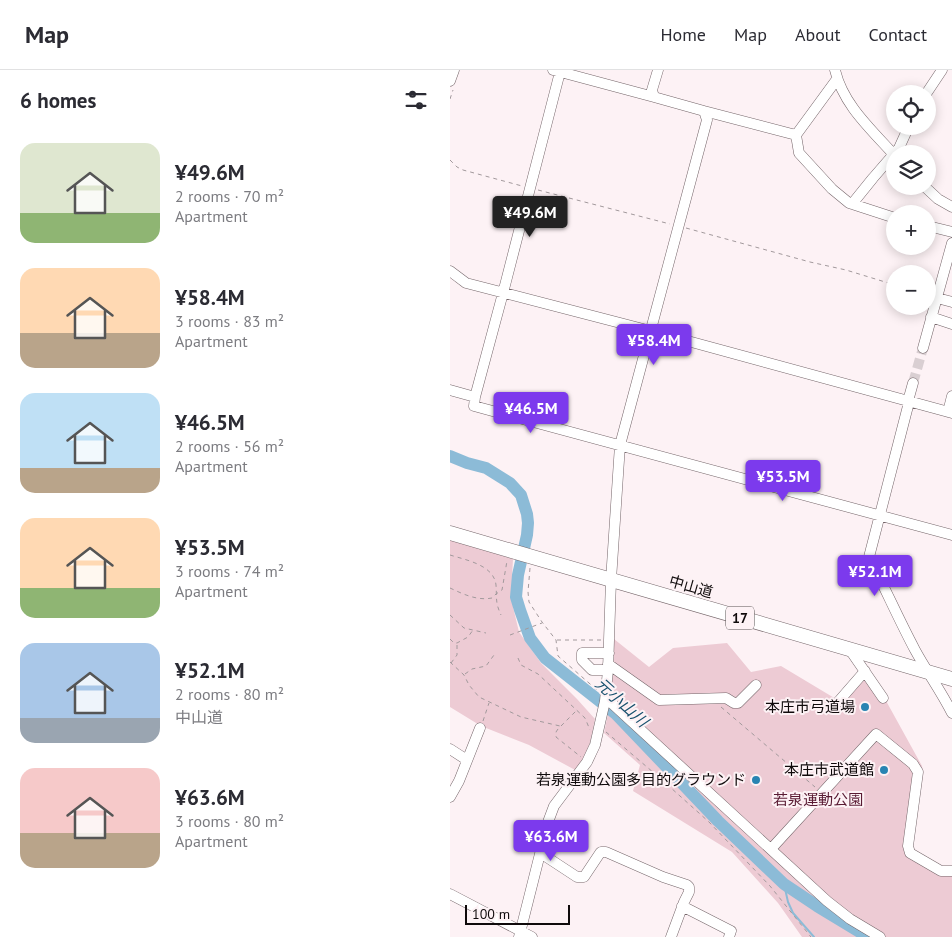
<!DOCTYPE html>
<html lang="en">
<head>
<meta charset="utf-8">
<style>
  body { margin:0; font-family:"PT Sans","Noto Sans JP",sans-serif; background:#f2f2f3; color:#2b2b33; height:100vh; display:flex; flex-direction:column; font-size:19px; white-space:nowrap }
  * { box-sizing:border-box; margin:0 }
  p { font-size:16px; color:#7c7c81 }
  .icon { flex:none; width:28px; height:28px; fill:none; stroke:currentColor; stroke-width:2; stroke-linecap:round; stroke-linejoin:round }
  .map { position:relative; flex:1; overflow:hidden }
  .side { display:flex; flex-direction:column; background:#fff; width:450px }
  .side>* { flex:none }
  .fabs { position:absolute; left:436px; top:15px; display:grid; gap:10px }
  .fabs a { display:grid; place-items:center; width:50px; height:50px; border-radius:50%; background:#fff; box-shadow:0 2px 12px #0003; font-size:25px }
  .scale { position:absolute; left:15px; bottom:12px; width:105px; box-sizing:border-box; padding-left:5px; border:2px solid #0f0a0b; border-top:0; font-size:14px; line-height:18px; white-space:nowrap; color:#0f0a0b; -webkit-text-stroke:4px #fdf2f5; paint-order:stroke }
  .price { position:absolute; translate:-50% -42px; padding:0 11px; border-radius:5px; background:#7c3aed; color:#fff; font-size:16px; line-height:32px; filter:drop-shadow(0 1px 2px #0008) }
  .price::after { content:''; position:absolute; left:50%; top:30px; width:15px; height:11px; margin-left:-8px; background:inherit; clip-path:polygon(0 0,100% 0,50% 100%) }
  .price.selected { background:#222; color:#fff }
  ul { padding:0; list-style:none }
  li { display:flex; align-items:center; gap:15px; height:125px; padding:0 20px }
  li span { display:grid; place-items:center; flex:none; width:140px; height:100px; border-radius:15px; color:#555 }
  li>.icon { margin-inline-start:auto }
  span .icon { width:60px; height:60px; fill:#fffc; stroke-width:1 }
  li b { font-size:21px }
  h2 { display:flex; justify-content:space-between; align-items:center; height:60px; padding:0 20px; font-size:21px }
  header { display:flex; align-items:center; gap:30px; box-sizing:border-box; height:70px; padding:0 25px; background:#fff; border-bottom:1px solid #e1e1e2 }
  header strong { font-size:24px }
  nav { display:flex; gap:28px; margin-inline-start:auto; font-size:18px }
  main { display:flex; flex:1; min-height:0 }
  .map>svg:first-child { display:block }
</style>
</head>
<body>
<header>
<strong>Map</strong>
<nav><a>Home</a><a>Map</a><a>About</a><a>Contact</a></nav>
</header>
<main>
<section class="side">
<h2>6 homes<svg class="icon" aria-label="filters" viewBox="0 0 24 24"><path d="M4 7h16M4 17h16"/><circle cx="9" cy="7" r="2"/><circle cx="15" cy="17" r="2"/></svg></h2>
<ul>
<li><span style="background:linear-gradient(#dfe7d0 70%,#8fb573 0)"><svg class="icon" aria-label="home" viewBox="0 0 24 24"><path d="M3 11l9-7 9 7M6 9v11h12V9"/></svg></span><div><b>¥49.6M</b><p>2 rooms · 70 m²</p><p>Apartment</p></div></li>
<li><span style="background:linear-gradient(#ffd9b3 65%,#b9a48a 0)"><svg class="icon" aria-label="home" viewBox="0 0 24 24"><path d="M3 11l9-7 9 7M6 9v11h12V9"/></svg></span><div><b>¥58.4M</b><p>3 rooms · 83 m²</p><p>Apartment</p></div></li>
<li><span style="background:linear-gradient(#bfe0f5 75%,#b9a48a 0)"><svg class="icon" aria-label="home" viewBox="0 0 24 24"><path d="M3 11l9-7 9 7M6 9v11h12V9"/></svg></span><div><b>¥46.5M</b><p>2 rooms · 56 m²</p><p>Apartment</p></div></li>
<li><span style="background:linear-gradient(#ffd9b3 70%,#8fb573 0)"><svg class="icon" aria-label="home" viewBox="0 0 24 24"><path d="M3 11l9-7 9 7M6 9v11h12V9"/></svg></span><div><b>¥53.5M</b><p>3 rooms · 74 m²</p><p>Apartment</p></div></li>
<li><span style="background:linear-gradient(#a9c7e8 75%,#9aa5b1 0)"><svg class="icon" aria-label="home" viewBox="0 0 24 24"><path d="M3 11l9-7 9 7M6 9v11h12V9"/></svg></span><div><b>¥52.1M</b><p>2 rooms · 80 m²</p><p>中山道</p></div></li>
<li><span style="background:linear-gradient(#f6c9c9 65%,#b9a48a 0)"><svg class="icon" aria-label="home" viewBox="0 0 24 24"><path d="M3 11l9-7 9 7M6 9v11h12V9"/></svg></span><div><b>¥63.6M</b><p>3 rooms · 80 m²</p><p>Apartment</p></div></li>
</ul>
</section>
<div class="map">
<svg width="502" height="867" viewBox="0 0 502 867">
  <rect width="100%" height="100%" fill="#fdf2f5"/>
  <path fill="#edcbd4" d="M0,469L63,489L62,507L63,537L69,562L91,593L127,629L145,649L138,682L127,701L79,675L31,656L0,637Z
    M164,569L199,597L223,578L277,573L301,602L331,596L386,629L415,603L435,629L472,696L473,704L462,775V781L491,798L502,799V867H352L328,833L282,782L183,721L190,695L154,663L160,634Z"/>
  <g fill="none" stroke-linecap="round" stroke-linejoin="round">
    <path stroke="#8cbbd7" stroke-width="2" d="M334,814L338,832L343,843L364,867"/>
    <path stroke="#8cbbd7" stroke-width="12" d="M0,386L17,393L36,398L60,413L71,425L77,444L78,453L77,465L68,505L66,527L70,540L80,568L95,588L166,644L268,751L334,814L367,836L418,867"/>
    <path stroke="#d9cfd2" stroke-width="10" stroke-dasharray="10 5" stroke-linecap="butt" d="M463,313L473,278"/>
    <defs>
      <path id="minor" d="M103,0L204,27
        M385,0C393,35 422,60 445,86
        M110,2L53,223L25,327L24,336L502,465
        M387,9L346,65L349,83L382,119L399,133L445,148
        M0,11L4,0
        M476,24L492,0
        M254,41L346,65
        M474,116L488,129L502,137
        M402,134L423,108L449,78L459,56
        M478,156L502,162
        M0,201L16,213L201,261L502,343
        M487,228L502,232
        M481,247L502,254
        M473,278L502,173
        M463,313L458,331V336L419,487C435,518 449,550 465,580C477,602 491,621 502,643
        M0,320L25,327
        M498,342L502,326
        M400,580L433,628
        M158,594L209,630L276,628L284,633H288L306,615
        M158,600H142L132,590V583H159
        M156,628L377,831L400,849L430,867
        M388,632L415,601
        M0,679L17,690
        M0,727L9,711L30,658
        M321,779L426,664L463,694L468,702L458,776L460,783L491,801H502
        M90,785L95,786L127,807H134L150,783L151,782H156L213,807L237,815L239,817V822L234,832L221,867
        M0,824L82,867
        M232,836L281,861L279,867
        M69,867L98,752L104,736L137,692L145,675L155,631L158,600L161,510L170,375L257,50L254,41L204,27L202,20L208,0"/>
      <path id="highway" d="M0,463L502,609"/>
    </defs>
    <use href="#minor" stroke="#746569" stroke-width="11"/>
    <use href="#highway" stroke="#746569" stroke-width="15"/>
    <path stroke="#a2999c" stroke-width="1" stroke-dasharray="4 4" stroke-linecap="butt" d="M0,29L3,20
      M0,90L7,97L13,100L72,116
      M88,120L220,154
      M236,158L360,192L396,200L445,215
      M0,485C16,490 44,495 46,515C47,529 45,532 51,545
      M80,498L78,522L79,532L92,552L106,570L108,586L147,620
      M0,518C13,524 27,531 42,528L46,524L52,520L57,491
      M0,545L14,558L36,563
      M60,565L92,553
      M0,569L4,573H7L18,567L23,560
      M107,570H151
      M68,588L71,595L88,604L135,648L140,660
      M0,592L14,605L19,615L29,627L71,647L110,656L106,662V667L131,687
      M1,593L7,585V574
      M15,604L22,599L36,596L44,585
      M271,637L365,717
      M33,651L39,633
      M111,656L126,641
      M156,662L211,709L259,752L320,816L361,867"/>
    <use href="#minor" stroke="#fff" stroke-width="10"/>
    <use href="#highway" stroke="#fff" stroke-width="14"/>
  </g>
  <g fill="#2984b2" stroke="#fdf2f5" stroke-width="2">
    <circle cx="415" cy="637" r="5"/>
    <circle cx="434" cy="700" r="5"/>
    <circle cx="306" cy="710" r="5"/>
  </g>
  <g text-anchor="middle" stroke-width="4" stroke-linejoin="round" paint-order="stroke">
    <rect fill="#fdf2f5" stroke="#565051" stroke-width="1" x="276" y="536.5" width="28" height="23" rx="4"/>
    <g font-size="14" font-weight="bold" fill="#0f0a0b">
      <text x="290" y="553">17</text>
    </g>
    <g font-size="15" fill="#0f0a0b" stroke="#fdf2f5">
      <text transform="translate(241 517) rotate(16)" y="5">中山道</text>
    </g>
    <g font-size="15" fill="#0f0a0b" stroke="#fdf2f5" text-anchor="end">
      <text x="405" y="642">本庄市弓道場</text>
      <text x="424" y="705">本庄市武道館</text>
      <text x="296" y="715">若泉運動公園多目的グラウンド</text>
    </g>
    <g font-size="15" fill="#591b33" stroke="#fdf2f5">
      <text x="368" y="735">若泉運動公園</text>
    </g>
    <g font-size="16" font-style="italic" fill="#18516e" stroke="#fdf2f5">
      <text transform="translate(172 632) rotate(42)" y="6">元小山川</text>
    </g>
  </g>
</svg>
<div class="fabs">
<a><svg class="icon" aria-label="locate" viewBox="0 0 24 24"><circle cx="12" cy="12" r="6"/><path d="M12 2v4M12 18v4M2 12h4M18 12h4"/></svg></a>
<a><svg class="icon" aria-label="layers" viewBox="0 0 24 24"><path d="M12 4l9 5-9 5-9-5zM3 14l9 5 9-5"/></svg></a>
<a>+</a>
<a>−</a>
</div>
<div class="scale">100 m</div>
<b class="price selected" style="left:80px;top:168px">¥49.6M</b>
<b class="price" style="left:204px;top:296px">¥58.4M</b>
<b class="price" style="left:81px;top:364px">¥46.5M</b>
<b class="price" style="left:333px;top:432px">¥53.5M</b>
<b class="price" style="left:425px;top:527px">¥52.1M</b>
<b class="price" style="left:101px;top:792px">¥63.6M</b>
</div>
</main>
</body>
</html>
